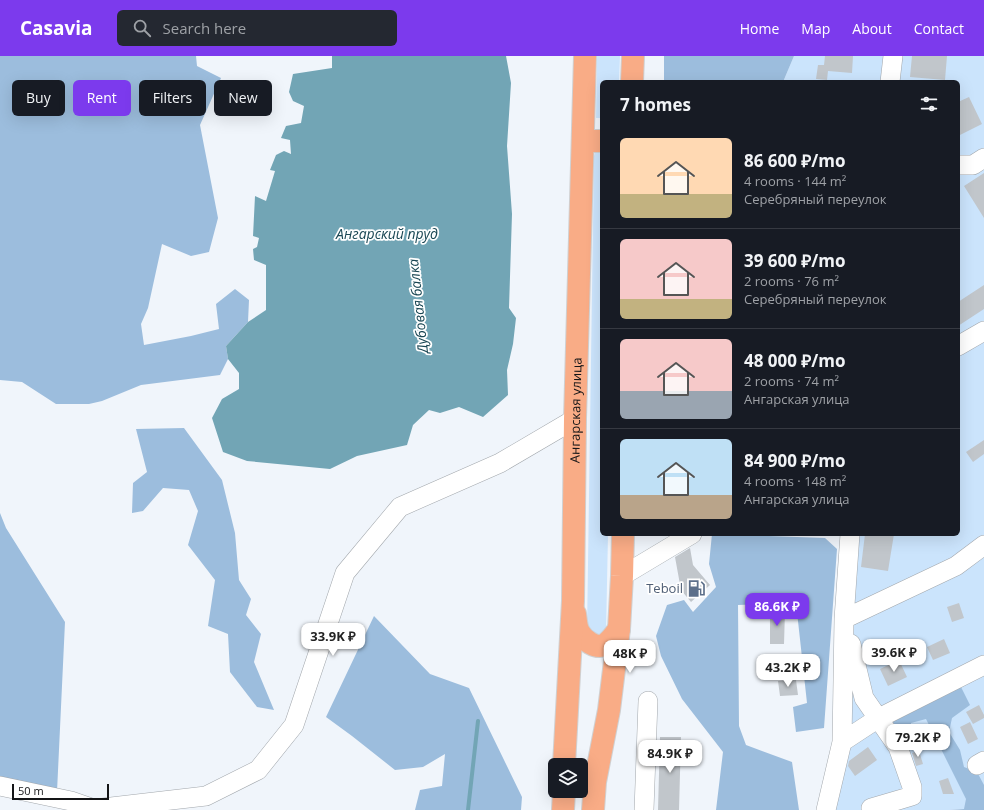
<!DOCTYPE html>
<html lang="en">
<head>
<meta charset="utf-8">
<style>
  body { margin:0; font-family:"Open Sans",sans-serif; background:#242831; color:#f1f3f6; height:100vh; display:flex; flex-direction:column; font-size:15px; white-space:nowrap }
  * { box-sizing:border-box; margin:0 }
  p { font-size:13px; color:#9ea1a6 }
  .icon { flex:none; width:22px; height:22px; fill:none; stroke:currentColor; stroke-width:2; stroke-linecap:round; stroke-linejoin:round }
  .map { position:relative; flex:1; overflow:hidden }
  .panel { position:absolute; left:600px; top:24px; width:360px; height:456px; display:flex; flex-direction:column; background:#171b24; border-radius:6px; box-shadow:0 4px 16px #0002 }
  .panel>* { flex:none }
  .guide { position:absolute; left:12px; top:24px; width:380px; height:36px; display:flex; gap:8px }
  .buttons { position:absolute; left:548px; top:702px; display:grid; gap:8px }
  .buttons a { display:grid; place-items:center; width:40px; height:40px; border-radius:6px; background:#171b24; box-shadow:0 4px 16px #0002; font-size:20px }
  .scale { position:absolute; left:12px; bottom:10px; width:97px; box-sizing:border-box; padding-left:4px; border:2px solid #141517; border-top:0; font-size:11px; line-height:14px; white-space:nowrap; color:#141517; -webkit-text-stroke:3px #fff; paint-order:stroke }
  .price { position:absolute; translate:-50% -34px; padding:0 9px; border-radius:8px; background:#fff; color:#222; font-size:13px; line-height:26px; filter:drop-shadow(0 1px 2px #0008) }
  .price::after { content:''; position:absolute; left:50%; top:24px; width:12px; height:9px; margin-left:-6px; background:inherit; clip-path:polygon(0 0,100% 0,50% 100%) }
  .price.on { background:#7c3aed; color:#fff }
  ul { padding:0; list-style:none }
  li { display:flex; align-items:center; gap:12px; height:100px; padding:0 20px }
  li+li { border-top:1px solid #363941 }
  li span { display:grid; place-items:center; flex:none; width:112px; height:80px; border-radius:6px; color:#555 }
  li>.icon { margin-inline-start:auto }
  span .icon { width:48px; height:48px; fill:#fffc; stroke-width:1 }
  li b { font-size:17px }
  h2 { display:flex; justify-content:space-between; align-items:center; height:48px; padding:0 20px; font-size:17px }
  .tag { padding:0 14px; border-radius:6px; background:#171b24; box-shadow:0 4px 16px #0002; font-size:14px; line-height:36px }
  .tag.on { background:#7c3aed; color:#fff }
  header { display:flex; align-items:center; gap:24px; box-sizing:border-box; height:56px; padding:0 20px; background:#7c3aed; color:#fff }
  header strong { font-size:19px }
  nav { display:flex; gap:22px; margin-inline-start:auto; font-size:14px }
  .search { width:280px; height:36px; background:#242831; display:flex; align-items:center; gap:10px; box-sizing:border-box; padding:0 14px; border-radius:6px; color:#9ea1a6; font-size:15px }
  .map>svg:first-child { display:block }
</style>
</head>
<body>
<header>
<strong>Casavia</strong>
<div class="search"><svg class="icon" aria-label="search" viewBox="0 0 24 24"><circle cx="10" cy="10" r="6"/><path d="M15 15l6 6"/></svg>Search here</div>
<nav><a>Home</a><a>Map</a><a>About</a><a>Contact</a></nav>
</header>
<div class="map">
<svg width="984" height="754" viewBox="0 0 984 754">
  <rect width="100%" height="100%" fill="#f0f5fb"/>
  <path fill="#cbe4fc" d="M597,0H620L619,26H602V62H596Z
    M794,0H984V742L964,753L950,754H826L836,690L857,478H958V26H783Z
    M602,90V478H608L606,577L604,581L587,576L594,100L596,94Z"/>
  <path fill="#9cbddd" d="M0,0H196L197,10L221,22L200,69L218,162L209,196L191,200L162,188L148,252L141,268L144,289L191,280L219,273L216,248L235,233L249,244L248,266L226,290L228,303L220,319L141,329L102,345L89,348H56L22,326L0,324Z
    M664,0H794L783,26H664Z
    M184,372L222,424L235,477L239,524L251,543L246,559L261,578L254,606L274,654L257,651L230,616L228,578L208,570L215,524L188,489L198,455L189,434L163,432L143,455L132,457L133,427L147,416L136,373Z
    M0,457L6,472L65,566L57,736L0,722Z
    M712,478L825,482L837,493L824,672L796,676L793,651L807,647L796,547L738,549L739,670L746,689L792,706L799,754H716L723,696L682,643L661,600L656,580L667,549L684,544L693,556L716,531L709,508Z
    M374,560L430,618L469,632L522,741L521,754H415L420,734L442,730L445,698L423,711L395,714L352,680L326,661Z
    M960,629L970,649L952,662L949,676L960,694L964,711L977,716L984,729V754H950L964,753L966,743L926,663L911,667V684L903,688L888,665Z"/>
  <path fill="#72a5b5" d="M332,0H506L511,27L507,90L512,158L509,252L516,262L513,288L507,314L508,339L483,361L459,351L440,357L429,354L413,369L407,389L357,400L330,413L247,405L223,396L212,362L222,343L239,333V317L228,303L226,290L248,266L266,254V209L254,204L253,193L257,191L259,182L253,180L255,140L266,145L275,115L270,114L276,99L284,95L291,98L290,84L281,82L286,70L301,67L304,50L293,45L289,36L293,18L332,12Z"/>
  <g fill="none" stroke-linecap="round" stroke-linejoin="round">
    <path stroke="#72a5b5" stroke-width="4" d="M468,754L478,665"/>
  </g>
  <path fill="#c1c6cb" d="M825,0H853L852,17L828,15L827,24L816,23L818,9H824Z
    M912,0H947L945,24L910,21Z
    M969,41L982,68L958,80V46Z
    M984,117V162L964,130Z
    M984,229V253L958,270V246Z
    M984,384V398L973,406L966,396Z
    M865,478H894L888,515L861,511Z
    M690,492L693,509L710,529L691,546L681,534L675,501Z
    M959,547L964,562L952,566L947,551Z
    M770,555H785L784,588H770Z
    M944,583L950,597L933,604L927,591Z
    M899,604L907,621L888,630L880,613Z
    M796,624L798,639L780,640L778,625Z
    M979,649L984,659V662L973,668L966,656Z
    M970,666L978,683L968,688L960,671Z
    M660,681H681L679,754H658Z
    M868,691L877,704L855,720L848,710L849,705Z
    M919,695L923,708L916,710L912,697Z
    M948,722L954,738H943L939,725Z"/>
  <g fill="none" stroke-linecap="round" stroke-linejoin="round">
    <defs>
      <path id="minor" d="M890,26L893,0
        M958,109H973L984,102
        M958,290L984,275
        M622,520L692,478
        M844,563L956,510L984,489
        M851,588L864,642L898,691L912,731V740L871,752
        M842,686L877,663L984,609
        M977,709L984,705
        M0,730L71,745L94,753L206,740L258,714L294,669L345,517L400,451L500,407L575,363
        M644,754L648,645
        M826,754L842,686L844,563L850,478"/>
      <g id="major">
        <path d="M632,26L633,0"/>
        <path d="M584,85H602"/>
        <path d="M575,558C576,564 576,571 579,576C583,584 596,593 604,589C611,585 615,578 619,573"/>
        <path id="s1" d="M564,709L573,545L575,363L585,0"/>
        <path d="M563,754L564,735"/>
        <path d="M593,754L595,726L609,654L619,573L622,520L623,478"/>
      </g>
    </defs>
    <use href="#minor" stroke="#a2a7ac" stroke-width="20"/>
    <use href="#major" stroke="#d0d0d1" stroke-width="24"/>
    <use href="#minor" stroke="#fff" stroke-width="19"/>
    <use href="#major" stroke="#f9ac86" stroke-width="22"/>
  </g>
  <defs>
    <symbol id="fuel-bare" viewBox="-9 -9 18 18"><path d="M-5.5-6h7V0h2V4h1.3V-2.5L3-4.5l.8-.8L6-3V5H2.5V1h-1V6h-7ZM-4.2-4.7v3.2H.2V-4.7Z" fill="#5c6f8a" stroke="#fff" stroke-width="2.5" paint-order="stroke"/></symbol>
  </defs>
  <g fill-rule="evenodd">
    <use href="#fuel-bare" x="684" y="520" width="25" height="25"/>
  </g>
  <g text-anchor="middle" stroke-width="3.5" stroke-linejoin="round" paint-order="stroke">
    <g font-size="13" fill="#141517" stroke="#fff">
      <text dy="5" stroke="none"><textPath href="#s1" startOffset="355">Ангарская улица</textPath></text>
    </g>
    <g font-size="13" fill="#4e5e75" stroke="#fff" text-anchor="end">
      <text x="683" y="537">Teboil</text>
    </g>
    <g font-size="14" font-style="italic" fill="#1a4754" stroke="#fff">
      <text x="387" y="183">Ангарский пруд</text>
      <text transform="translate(418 250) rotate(-96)" y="5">Дубовая балка</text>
    </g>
  </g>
</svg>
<div class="buttons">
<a><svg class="icon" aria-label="layers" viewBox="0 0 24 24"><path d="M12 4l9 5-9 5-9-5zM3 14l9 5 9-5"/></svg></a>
</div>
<div class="scale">50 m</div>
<b class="price on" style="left:777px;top:571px">86.6K ₽</b>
<b class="price" style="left:333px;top:601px">33.9K ₽</b>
<b class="price" style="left:894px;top:617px">39.6K ₽</b>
<b class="price" style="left:630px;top:618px">48K ₽</b>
<b class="price" style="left:788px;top:632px">43.2K ₽</b>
<b class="price" style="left:918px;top:702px">79.2K ₽</b>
<b class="price" style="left:670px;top:718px">84.9K ₽</b>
<div class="guide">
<a class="tag">Buy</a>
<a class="tag on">Rent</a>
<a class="tag">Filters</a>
<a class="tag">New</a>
</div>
<section class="panel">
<h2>7 homes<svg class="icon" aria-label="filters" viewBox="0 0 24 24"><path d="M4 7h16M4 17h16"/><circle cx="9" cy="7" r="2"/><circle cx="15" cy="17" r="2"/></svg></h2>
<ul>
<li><span style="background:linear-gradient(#ffd9b3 70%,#c2b280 0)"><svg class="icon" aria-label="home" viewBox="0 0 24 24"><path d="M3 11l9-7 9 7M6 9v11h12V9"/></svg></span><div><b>86 600 ₽/mo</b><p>4 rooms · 144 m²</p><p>Серебряный переулок</p></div></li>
<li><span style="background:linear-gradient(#f6c9c9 75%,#c2b280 0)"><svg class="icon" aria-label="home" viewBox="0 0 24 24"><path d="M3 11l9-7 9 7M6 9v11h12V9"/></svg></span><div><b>39 600 ₽/mo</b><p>2 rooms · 76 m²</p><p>Серебряный переулок</p></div></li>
<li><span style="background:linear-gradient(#f6c9c9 65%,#9aa5b1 0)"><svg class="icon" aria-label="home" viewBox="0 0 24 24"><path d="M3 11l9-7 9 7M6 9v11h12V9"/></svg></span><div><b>48 000 ₽/mo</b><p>2 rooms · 74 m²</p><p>Ангарская улица</p></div></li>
<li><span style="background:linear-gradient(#bfe0f5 70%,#b9a48a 0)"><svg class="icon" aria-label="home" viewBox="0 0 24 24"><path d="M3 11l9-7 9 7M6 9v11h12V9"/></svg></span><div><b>84 900 ₽/mo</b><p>4 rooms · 148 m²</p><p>Ангарская улица</p></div></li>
</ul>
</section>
</div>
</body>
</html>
